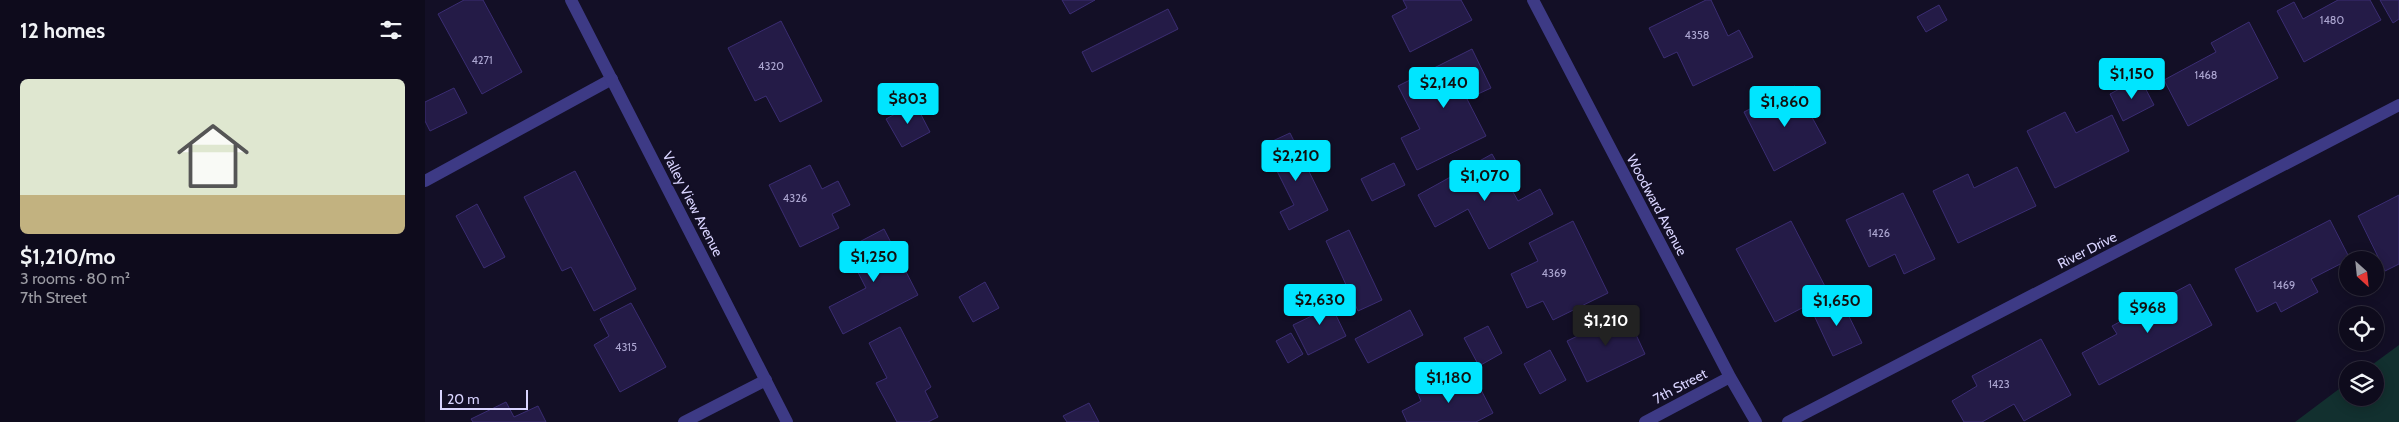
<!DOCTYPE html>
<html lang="en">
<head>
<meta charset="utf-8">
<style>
  body { margin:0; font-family:Cabin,sans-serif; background:#1c1929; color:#f1f3f6; height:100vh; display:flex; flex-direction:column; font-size:19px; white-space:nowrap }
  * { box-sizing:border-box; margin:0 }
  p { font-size:16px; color:#9b9ba3 }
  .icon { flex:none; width:28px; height:28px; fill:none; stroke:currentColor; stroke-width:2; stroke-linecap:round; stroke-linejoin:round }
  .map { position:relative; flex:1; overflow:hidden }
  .details { display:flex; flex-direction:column; background:#0e0b1c; width:425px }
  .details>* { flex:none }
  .needle { width:32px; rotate:153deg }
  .tools { position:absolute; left:1914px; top:251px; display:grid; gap:10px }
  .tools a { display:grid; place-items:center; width:45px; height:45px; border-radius:50%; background:#0e0b1c; box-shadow:0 2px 12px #0003,0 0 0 1px #2e2b3b; font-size:25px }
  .scale { position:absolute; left:15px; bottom:12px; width:88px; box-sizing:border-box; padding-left:5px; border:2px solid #d9d4ff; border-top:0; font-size:14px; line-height:18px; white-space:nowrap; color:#d9d4ff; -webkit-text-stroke:4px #130f26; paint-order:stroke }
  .price { position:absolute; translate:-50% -42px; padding:0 11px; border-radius:5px; background:#00e5ff; color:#111; font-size:16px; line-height:32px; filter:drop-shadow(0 1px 2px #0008) }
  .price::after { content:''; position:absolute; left:50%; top:30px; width:15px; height:11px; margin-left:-8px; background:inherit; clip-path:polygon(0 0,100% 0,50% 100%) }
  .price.active { background:#222; color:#fff }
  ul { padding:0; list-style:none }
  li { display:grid; align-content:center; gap:10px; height:265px; padding:0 20px }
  li span { display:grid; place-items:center; height:155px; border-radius:8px; color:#555 }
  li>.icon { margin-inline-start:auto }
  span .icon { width:90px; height:90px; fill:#fffc; stroke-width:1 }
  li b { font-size:21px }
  h2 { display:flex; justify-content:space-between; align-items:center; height:60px; padding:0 20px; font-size:21px }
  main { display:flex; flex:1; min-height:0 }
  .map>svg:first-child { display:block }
</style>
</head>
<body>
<main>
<section class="details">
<h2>12 homes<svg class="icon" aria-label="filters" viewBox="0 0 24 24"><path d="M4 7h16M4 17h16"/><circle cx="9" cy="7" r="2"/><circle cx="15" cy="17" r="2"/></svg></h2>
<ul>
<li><span style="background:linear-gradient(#dfe7d0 75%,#c2b280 0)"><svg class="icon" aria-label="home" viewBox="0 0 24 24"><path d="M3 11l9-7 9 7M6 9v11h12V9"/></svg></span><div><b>$1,210/mo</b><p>3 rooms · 80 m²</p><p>7th Street</p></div></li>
</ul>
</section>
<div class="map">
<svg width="1974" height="422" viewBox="0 0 1974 422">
  <rect width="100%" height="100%" fill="#130f26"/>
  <path fill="#12302f" d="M1974,345V422H1870L1922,383V398H1950V370H1940Z"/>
  <path fill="#241b47" stroke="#3b2d73" d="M39,0H58L97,72L57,94L13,14Z
    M637,0H670L645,14Z
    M978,0H1036L1047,20L985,52L967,16L982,8Z
    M1281,0H1286L1303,36L1314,30L1328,57L1268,86L1252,52L1239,58L1224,28Z
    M1913,0H1945L1956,20L1879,62L1852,11L1869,2L1878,19Z
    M1955,0H1974V19L1968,23Z
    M1514,5L1522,20L1501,32L1492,17Z
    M743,9L753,29L667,72L657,52Z
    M356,21L397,101L355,122L341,96L330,101L303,48Z
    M1824,22L1853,78L1763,126L1739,80L1791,52L1786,43Z
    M1047,49L1066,88L1042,99L1061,136L992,170L976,138L995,129L973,86Z
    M1715,78L1729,105L1698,121L1685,94Z
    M1370,86L1401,143L1349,171L1319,112Z
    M29,88L42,113L5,131L0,121V102Z
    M490,103L505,132L477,147L461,119Z
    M1640,112L1651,133L1687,115L1704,151L1630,188L1602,131Z
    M865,133L903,210L864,230L855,212L869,205L839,145Z
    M1067,154L1093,201L1115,189L1128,214L1064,249L1043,209L1010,227L993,195Z
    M969,163L980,185L947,201L936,179Z
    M385,165L397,189L413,181L425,205L407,214L414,228L375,247L344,185Z
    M1592,167L1611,206L1533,243L1508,191L1543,174L1549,188Z
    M150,171L211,289L169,311L146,267L137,271L99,197Z
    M1478,193L1510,259L1479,274L1470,254L1444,267L1421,220Z
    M1974,195V264L1960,271L1933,216Z
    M52,204L80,257L59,268L31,216Z
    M1905,220L1925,259L1886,279L1893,292L1856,312L1851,302L1832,312L1810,269Z
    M1148,221L1183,293L1128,320L1118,301L1102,308L1086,274L1113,261L1104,243Z
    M1366,221L1404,294L1350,322L1311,249Z
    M459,229L493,295L418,334L404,307L441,288L421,249Z
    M924,230L957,300L933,311L901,241Z
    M560,282L574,308L548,322L534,297Z
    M1765,284L1787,325L1674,385L1657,353L1692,334L1687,326Z
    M897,286L921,336L883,355L868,325L897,311L888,291Z
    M1415,298L1437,343L1408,356L1387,311Z
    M206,303L241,367L195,392L169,345L184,336L175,319Z
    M985,310L998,335L943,363L930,339Z
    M1201,313L1220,354L1162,382L1142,341Z
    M1063,326L1077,353L1054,366L1039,338Z
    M475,327L506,387L500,391L513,417L503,422H472L451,383L462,378L444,343Z
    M866,333L878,354L863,363L851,341Z
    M1616,339L1646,395L1599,421L1589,404L1557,422H1539L1527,401L1552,386L1547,376Z
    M1125,350L1141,380L1115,394L1099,364Z
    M1032,373L1041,392L1054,386L1068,413L1051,422H982L977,411L996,401L993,394Z
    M81,402L89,417L113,406L121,422H48L46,419Z
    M664,403L674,422H642L638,416Z"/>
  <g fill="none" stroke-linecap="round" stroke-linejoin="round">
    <path stroke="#3d3a85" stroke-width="12" d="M0,181L187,79
      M259,422L341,380"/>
    <path stroke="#3d3a85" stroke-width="12" d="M146,0L362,422
      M1108,0L1305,377L1331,422
      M1220,422L1305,377
      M1363,422L1974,105"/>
  </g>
  <g text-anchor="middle" stroke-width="4" stroke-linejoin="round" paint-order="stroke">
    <g font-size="11" fill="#aca6d1">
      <text x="1907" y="24">1480</text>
      <text x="1272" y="39">4358</text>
      <text x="57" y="64">4271</text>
      <text x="346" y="70">4320</text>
      <text x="1781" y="79">1468</text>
      <text x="370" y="202">4326</text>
      <text x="1454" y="237">1426</text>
      <text x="1129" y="277">4369</text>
      <text x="1859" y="289">1469</text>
      <text x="201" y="351">4315</text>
      <text x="1574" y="388">1423</text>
    </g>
    <g font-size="14" fill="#d9d4ff" stroke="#130f26">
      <text transform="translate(268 204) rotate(63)" y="5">Valley View Avenue</text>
      <text transform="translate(1232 205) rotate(62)" y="5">Woodward Avenue</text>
      <text transform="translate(1662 250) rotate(-27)" y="5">River Drive</text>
      <text transform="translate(1255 386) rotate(-28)" y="5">7th Street</text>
    </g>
  </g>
</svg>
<div class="tools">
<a><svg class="needle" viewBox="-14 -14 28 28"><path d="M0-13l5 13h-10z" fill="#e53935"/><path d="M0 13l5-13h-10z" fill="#9b9ba3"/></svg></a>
<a><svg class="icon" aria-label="locate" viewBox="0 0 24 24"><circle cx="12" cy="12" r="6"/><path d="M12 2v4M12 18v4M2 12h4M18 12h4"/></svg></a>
<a><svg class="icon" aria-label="layers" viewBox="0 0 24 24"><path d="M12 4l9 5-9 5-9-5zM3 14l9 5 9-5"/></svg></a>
</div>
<div class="scale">20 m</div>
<b class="price" style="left:1707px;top:100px">$1,150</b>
<b class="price" style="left:1019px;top:109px">$2,140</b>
<b class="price" style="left:483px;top:125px">$803</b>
<b class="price" style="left:1360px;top:128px">$1,860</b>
<b class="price" style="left:871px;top:182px">$2,210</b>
<b class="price" style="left:1060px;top:202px">$1,070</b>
<b class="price" style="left:449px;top:283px">$1,250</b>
<b class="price" style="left:895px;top:326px">$2,630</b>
<b class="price" style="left:1412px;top:327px">$1,650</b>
<b class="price" style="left:1723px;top:334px">$968</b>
<b class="price active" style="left:1181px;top:347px">$1,210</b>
<b class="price" style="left:1024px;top:404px">$1,180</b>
</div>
</main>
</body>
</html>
